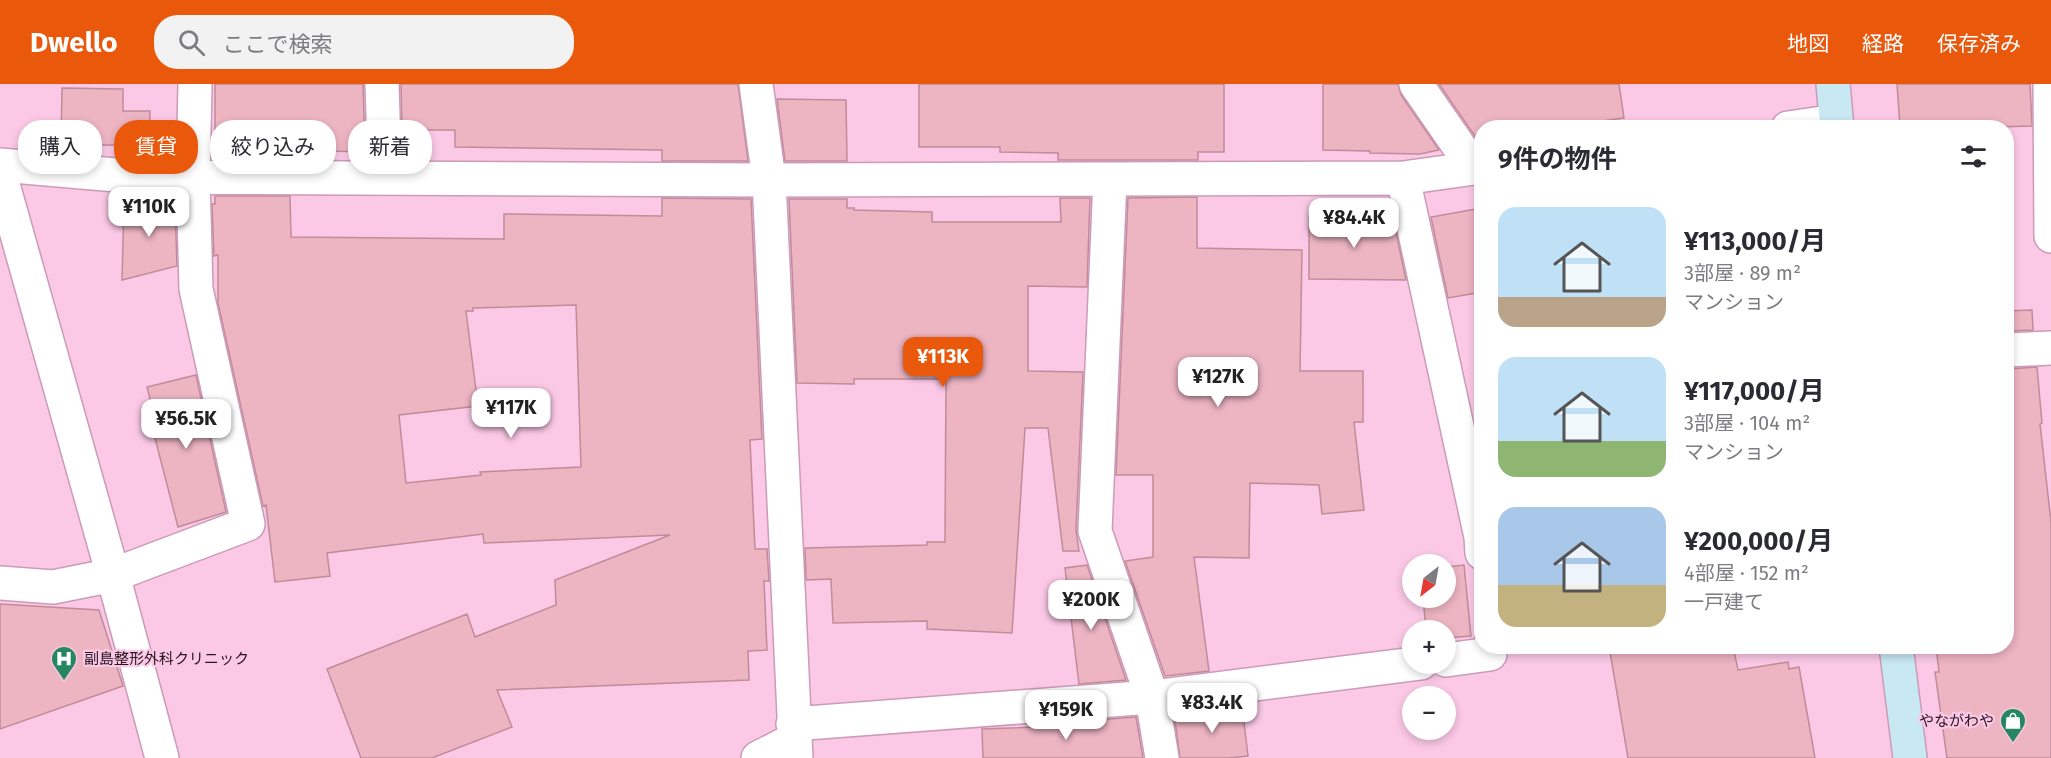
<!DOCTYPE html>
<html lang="ja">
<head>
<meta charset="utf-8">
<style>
  body { margin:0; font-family:"Fira Sans","Noto Sans JP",sans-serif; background:#f2f2f3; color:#2b2b33; height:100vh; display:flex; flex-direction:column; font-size:22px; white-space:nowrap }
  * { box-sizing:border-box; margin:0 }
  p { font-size:20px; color:#7c7c81 }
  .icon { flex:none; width:33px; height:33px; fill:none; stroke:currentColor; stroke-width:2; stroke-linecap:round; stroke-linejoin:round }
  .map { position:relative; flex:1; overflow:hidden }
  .drawer { position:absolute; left:1474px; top:36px; width:540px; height:534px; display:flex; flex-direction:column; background:#fff; border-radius:24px; box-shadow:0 3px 9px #0003 }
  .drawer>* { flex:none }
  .top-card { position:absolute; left:18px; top:36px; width:570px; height:54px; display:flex; gap:12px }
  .needle { width:39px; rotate:211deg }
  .buttons { position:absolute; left:1402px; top:470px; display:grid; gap:12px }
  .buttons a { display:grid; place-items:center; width:54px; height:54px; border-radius:50%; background:#fff; box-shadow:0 3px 9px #0003; font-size:30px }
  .price { position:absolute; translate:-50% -51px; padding:0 14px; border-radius:12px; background:#fff; color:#222; font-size:20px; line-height:39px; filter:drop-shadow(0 2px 3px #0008) }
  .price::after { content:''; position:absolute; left:50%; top:36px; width:18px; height:14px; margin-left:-9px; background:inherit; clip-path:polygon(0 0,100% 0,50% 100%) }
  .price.current { background:#ea580c; color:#fff }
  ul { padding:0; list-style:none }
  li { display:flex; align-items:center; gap:18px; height:150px; padding:0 24px }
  li span { display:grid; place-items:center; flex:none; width:168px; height:120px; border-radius:18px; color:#555 }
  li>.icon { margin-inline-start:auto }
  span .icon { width:72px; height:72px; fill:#fffc; stroke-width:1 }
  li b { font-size:26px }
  h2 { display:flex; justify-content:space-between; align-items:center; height:72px; padding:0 24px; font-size:26px }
  .tag { padding:0 21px; border-radius:24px; background:#fff; box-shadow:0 3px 9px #0003; font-size:21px; line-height:54px }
  .tag.current { background:#ea580c; color:#fff }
  header { display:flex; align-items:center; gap:36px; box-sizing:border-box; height:84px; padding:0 30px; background:#ea580c; color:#fff }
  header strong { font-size:28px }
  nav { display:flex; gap:33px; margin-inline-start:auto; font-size:21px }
  .search { width:420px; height:54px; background:#f2f2f3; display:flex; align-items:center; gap:15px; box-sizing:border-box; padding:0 21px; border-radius:24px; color:#7c7c81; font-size:22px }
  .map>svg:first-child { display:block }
</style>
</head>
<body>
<header>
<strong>Dwello</strong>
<div class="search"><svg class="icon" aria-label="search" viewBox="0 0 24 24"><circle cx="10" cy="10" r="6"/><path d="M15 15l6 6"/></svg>ここで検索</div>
<nav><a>地図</a><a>経路</a><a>保存済み</a></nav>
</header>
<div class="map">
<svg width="2051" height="674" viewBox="0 0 2051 674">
  <rect width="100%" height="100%" fill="#fbc8e6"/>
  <path fill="#edb4c2" stroke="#c18b99" stroke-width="1.5" fill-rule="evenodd" d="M215,0H363L365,68L289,66V75H215Z
    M401,0H738L748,77H662V66L455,63V46H402Z
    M919,0H1224V68H1198V76H1058V69L1000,68V63H919Z
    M1323,0H1398L1401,11L1439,66L1420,70L1370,69V67L1323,66Z
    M1439,0H1619L1624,34L1550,44H1482V58H1479Z
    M1897,0H2030L2032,42L1958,44V38L1900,42Z
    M62,4L123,5V27H150L149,62L61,60Z
    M777,15L846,16L847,77H785Z
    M215,112H290L291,153L504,155V130L662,132V114L751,115L762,355L750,356L755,465H767L769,497H764L767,566L748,567L749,596L497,606L512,643L432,674H361L327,585L467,530L475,553L556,521L555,496L670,451L484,459L483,450L327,469L330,492L275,498L266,421L263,422L218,219V171L214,172L212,120H215ZM576,221L581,383L480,388L481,391L406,399L399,331L478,322L466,227H473V224Z
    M1197,113V164L1302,166L1300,287H1363V338H1354L1364,426L1322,430L1319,401L1250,399L1249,474L1194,473L1209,587L1165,592L1125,477L1153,473V391H1116L1128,114Z
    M1060,114H1090L1087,203L1028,202V287L1083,288L1076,446L1079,467H1063L1048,344H1025L1012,549L927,545V537L833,539L831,495L806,496L805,464L927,461V458H945L946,295H854V300L797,299L789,115H847V124H854V126L932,128V138H1061Z
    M124,118L175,119L177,182L122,196Z
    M1482,124V208L1448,214L1431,133Z
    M1309,132L1390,133V140L1394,139L1406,196L1309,195Z
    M2032,226L2033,246L2007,247V227Z
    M2037,283L2042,339L2040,340L2051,438V674H1947L1935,588H1939L1936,562H2007V285Z
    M196,291L226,428L178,443L149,331L154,330L147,303Z
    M1087,481L1126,596L1079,600L1065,484Z
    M1464,481L1471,552L1446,554V546H1426L1423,513H1446V483Z
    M0,520L99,526L123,602L0,645Z
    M1609,562H1733L1738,586L1788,578L1789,585L1799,583L1815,674H1628Z
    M1242,622L1248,672L1228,674H1180L1174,629Z
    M1136,633L1143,674H983L982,645L1066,642L1065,640L1084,639V637Z"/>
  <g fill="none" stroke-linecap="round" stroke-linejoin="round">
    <defs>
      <path id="street" d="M382,0L385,94
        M756,0L769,96L796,674
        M1416,0L1474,84
        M2050,0L2051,152
        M1788,44L1836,37
        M0,81L139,93L769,96L1403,94L1482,83
        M0,90L113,491L162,674
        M1403,94L1481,453L1482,469
        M1110,96L1095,447L1152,613L1162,674
        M2007,266L2051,264
        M0,499L53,503L113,491L248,440L196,205L193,93L195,0
        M1446,576L1490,570V562
        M793,640L1152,613L1421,579
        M758,674L795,655"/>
      <path id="secondary" d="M1833,0L1837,44
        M1896,562L1910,674"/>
    </defs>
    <use href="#street" stroke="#cb9bb8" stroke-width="36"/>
    <use href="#secondary" stroke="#cb9bb8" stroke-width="36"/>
    <use href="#street" stroke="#fff" stroke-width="33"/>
    <use href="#secondary" stroke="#c8e8f2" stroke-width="33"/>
  </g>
  <defs>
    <symbol id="hospital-pin" viewBox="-11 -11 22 30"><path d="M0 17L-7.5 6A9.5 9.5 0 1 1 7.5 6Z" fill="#258760" stroke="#fbc8e6"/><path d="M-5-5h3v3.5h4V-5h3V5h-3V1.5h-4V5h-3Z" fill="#fff"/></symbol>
    <symbol id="shop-pin" viewBox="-11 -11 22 30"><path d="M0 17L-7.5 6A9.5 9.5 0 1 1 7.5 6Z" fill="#258760" stroke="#fbc8e6"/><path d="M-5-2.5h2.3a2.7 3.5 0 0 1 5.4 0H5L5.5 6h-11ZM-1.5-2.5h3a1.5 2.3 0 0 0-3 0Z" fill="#fff"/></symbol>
  </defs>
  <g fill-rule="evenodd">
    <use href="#hospital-pin" x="49" y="560" width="30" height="40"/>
    <use href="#shop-pin" x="1998" y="622" width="30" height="40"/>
  </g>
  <g text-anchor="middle" stroke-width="4.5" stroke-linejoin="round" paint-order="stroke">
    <g font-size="15" fill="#281621" stroke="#fbc8e6" text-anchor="start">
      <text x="84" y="580">副島整形外科クリニック</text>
      <text x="1994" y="642" text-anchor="end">やながわや</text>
    </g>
  </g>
</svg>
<div class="buttons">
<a><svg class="needle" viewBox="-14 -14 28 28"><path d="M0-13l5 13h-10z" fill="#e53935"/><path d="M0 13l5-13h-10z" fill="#7c7c81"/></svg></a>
<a>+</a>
<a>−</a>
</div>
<b class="price" style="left:149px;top:154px">¥110K</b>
<b class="price" style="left:1354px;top:165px">¥84.4K</b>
<b class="price current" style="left:943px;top:304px">¥113K</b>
<b class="price" style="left:1218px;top:324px">¥127K</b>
<b class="price" style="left:511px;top:355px">¥117K</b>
<b class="price" style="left:186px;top:366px">¥56.5K</b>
<b class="price" style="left:1091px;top:547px">¥200K</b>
<b class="price" style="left:1212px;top:650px">¥83.4K</b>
<b class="price" style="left:1066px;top:657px">¥159K</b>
<div class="top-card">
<a class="tag">購入</a>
<a class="tag current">賃貸</a>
<a class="tag">絞り込み</a>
<a class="tag">新着</a>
</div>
<section class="drawer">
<h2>9件の物件<svg class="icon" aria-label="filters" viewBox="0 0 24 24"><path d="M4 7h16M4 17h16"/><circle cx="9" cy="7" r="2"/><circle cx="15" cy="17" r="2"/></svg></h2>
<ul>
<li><span style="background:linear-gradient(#bfe0f5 75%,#b9a48a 0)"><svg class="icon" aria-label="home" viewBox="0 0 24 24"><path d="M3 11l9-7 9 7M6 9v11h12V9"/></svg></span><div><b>¥113,000/月</b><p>3部屋 · 89 m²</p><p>マンション</p></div></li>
<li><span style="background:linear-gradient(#bfe0f5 70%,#8fb573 0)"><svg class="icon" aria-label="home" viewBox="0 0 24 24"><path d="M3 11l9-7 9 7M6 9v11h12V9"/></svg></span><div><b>¥117,000/月</b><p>3部屋 · 104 m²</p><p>マンション</p></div></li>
<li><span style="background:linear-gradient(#a9c7e8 65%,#c2b280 0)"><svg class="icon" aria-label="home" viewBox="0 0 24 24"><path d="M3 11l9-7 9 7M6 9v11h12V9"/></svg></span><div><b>¥200,000/月</b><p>4部屋 · 152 m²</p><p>一戸建て</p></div></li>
</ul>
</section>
</div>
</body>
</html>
